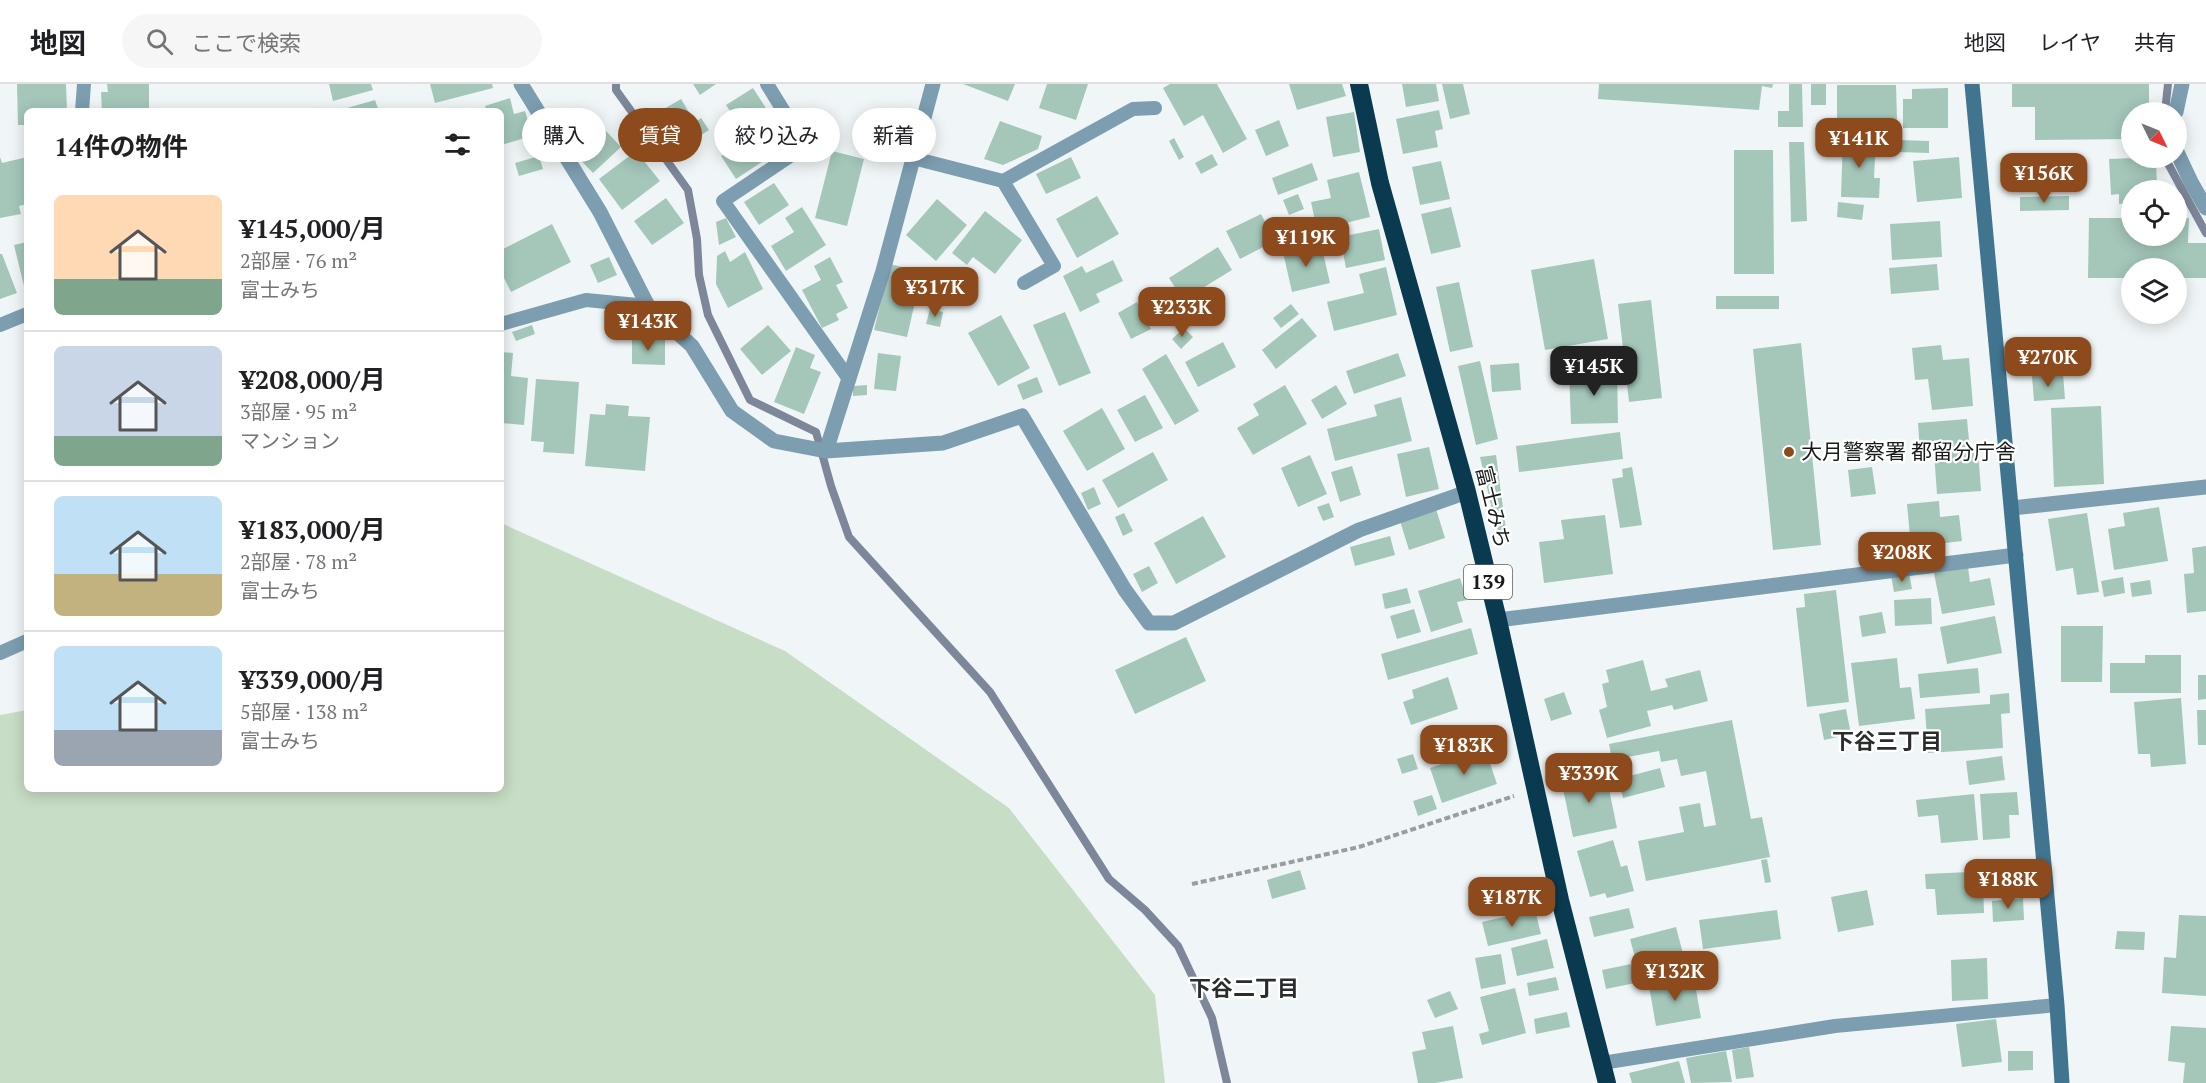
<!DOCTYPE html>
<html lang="ja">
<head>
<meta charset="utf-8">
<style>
  body { margin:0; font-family:"PT Serif","Noto Sans JP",serif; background:#f6f6f6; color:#202124; height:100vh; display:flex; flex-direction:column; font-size:22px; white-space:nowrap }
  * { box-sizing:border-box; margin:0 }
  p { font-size:20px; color:#757577 }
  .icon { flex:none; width:33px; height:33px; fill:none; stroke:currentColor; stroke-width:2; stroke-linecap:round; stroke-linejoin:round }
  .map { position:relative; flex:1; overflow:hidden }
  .details { position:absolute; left:24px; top:24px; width:480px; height:684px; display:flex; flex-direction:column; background:#fff; border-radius:9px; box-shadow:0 3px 15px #0003 }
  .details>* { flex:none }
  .hud { position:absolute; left:522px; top:24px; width:570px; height:54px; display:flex; gap:12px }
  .needle { width:39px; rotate:133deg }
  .fabs { position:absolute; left:2121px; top:18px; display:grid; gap:12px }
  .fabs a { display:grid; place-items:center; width:66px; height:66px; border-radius:50%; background:#fff; box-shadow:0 3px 15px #0003; font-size:30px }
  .price { position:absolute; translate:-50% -51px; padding:0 14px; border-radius:12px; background:#8d4a1c; color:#fff; font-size:20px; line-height:39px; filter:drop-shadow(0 2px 3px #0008) }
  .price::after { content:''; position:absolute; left:50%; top:36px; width:18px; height:14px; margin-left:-9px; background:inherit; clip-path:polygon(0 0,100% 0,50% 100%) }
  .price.selected { background:#222; color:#fff }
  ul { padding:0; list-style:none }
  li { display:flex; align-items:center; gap:18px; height:150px; padding:0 30px }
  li+li { border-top:2px solid #e0e0e0 }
  li span { display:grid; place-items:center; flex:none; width:168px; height:120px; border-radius:9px; color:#555 }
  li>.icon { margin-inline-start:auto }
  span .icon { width:72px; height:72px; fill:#fffc; stroke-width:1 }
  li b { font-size:26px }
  h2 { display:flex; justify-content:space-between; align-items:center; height:72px; padding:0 30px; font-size:26px }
  .chip { padding:0 21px; border-radius:27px; background:#fff; box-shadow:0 3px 15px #0003; font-size:21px; line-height:54px }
  .chip.selected { background:#8d4a1c; color:#fff }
  header { display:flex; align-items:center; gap:36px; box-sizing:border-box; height:84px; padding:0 30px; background:#fff; border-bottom:2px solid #e0e0e0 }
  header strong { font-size:28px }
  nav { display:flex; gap:33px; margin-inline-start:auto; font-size:21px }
  .search { width:420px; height:54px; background:#f6f6f6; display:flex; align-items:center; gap:15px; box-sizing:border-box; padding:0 21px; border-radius:33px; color:#757577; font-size:22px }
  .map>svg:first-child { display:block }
</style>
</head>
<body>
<header>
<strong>地図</strong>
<div class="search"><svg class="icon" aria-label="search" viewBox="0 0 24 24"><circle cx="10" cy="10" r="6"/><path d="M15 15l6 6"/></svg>ここで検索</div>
<nav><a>地図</a><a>レイヤ</a><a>共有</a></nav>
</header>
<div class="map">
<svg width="2206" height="999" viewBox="0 0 2206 999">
  <rect width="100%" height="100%" fill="#f0f6f7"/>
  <path fill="#c8ddc5" d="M501,439L785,567L1009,724L1155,911L1165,999H0V631L27,626V705H501Z"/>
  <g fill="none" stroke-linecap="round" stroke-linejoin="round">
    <path stroke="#7c8799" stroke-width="8" d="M616,0V6L688,106L697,155L699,191L708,231L750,316L816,348L831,402L849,453L990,608L1109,795L1145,826L1178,862L1212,934L1227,999
      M2165,28L2168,0
      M2165,74L2206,149"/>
  </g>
  <path fill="#a4c7ba" d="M17,0H66L67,27H27V41H18Z
    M107,0H149V24H135V27H102L101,8H108Z
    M329,0H371L373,6L333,17Z
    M430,0H492L493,4L435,19Z
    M693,0H716L700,11Z
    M963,0H1015L1008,17Z
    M1047,0H1088L1076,36L1039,24Z
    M1170,0H1217L1247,55L1223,69L1203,31L1184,42L1163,4Z
    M1289,0H1342L1346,12L1297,26Z
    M1402,0H1436L1439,17L1406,23Z
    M1442,0H1463L1470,30L1450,35Z
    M1599,0H1773L1772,4L1762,2L1759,26L1598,15Z
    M1789,0H1802L1803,43H1778V27H1789Z
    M1811,0H1826V21H1811Z
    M2012,0H2149V28H2132V55L2035,56V23H2012Z
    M1837,1H1896L1897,36L1837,37Z
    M753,4L789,60L736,95L721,72L748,55L726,21Z
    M1948,4V44H1903V15H1912V5Z
    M510,14L514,30L525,27L532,52L501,61V27H487L485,22Z
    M681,15L690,30L672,40L664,25Z
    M375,16L379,27H340V26Z
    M1439,26L1443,45L1435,47L1438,63L1403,70L1396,35Z
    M1354,28L1360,68L1333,73L1326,33Z
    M594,34L621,63L593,89L566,61Z
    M701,34L709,46L692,57L685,46Z
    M1279,36L1289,62L1266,72L1255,46Z
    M1000,37L1042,52L1038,65L1003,81L984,75Z
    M1843,53L1876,54L1874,94H1880L1879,114L1841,113Z
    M1174,54L1184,73L1179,76L1169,57Z
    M1898,56L1929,57V69L1897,68Z
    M1789,58H1804L1807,137L1791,138Z
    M1734,66H1773L1774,190H1734Z
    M636,67L660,97L622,126L599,95Z
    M832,67L864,75L847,142L815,134Z
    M1212,70L1218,81L1201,90L1195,79Z
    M539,72L543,85L519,92L515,79Z
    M0,73L2,79L27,73V120L19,122L21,130L0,134Z
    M1071,73L1081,94L1046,110L1036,90Z
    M1959,73L1962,114L1917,118L1913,77Z
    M2080,74L2081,102L2043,104V94L2035,95L2034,77Z
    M2134,74H2156L2157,106H2132V119L2119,120V110L2111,111L2109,75Z
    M1441,77L1450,115L1420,121L1412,83Z
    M1312,79L1318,96L1278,111L1272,94Z
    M1359,88L1370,133L1317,146L1311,118L1331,114L1327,96Z
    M774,99L789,121L759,141L744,118Z
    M1298,110L1304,125L1289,131L1283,116Z
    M1097,112L1119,150L1077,174L1056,135Z
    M2069,112V126L2020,127V113Z
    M666,114L684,139L652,161L634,137Z
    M937,115L967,141L936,177L906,151Z
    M1838,118L1864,121L1862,136L1837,133Z
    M802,123L826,161L786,187L771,162L794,148L785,134Z
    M1451,123L1461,163L1431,170L1421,130Z
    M985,127L1022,156L995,190L973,173L967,181L952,169Z
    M1261,130L1275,157L1240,175L1226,147Z
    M726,134L736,153L719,161L716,138Z
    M2089,134H2132V152H2176V134H2189L2188,159H2206V194H2176V184H2132V194H2088Z
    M1940,137L1942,173L1892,176L1890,140Z
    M552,140L571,178L511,208L501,188V166Z
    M1379,145L1385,176L1346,184L1340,153Z
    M27,158V201L24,202L14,161Z
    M1321,160L1330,199L1292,208L1283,168Z
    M1218,163L1232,186L1183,216L1169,194Z
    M725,167L730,178L745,168L763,205L728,224L716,200L717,172Z
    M0,170H2L17,209L0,215Z
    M609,173L617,191L598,199L590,181Z
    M830,173L843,198L836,201L848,224L836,230L839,236L822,244L802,206L821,196L814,182Z
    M1594,175L1608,255L1545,266L1531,186Z
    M1113,176L1123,197L1096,210L1100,218L1080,228L1063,192L1082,182L1086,189Z
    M890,180L922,188L907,253L874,246Z
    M1937,180L1939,206L1891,210L1889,184Z
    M1386,183L1397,231L1334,247L1327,218L1364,209L1359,190Z
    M1459,198L1473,263L1450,268L1436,203Z
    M1716,212H1779V225H1716Z
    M1651,216L1662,314L1629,318L1618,220Z
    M1137,218L1151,245L1131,255L1118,229Z
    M1156,218L1165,236L1155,240L1147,222Z
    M1291,220L1299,230L1281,244L1273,234Z
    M930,225L943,228L940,243L926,240Z
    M1065,228L1091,289L1059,302L1033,241Z
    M1001,231L1030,284L998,302L968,249Z
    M1302,234L1317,252L1276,285L1262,266Z
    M532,241L535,250L516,257L512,248Z
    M768,241L791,267L762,291L740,265Z
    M1184,244L1193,253L1181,265L1172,255Z
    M632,254L665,255V281L632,280Z
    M1223,258L1236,283L1198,303L1185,278Z
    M1801,259L1821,461L1773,466L1753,265Z
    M1941,261L1943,276L1969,274L1973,322L1932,326L1928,295L1915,296L1912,264Z
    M796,263L815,271L810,284L821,288L804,330L774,318Z
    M501,268L513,269L511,292L528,294L524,341L501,339Z
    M878,269L901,272L896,307L874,305Z
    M1398,269L1406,292L1354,310L1346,287Z
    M1166,270L1199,327L1175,341L1142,285Z
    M1480,277L1498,355L1476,361L1458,282Z
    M1519,279L1521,306L1492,308L1490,281Z
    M1617,286L1618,339L1571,340L1569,287Z
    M2063,290L2065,315L2034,317L2032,292Z
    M1037,293L1043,308L1023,316L1017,301Z
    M536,295L579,298L574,370L543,368L544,358L531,357Z
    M867,301V311L853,312V302Z
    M1285,301L1307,340L1253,371L1237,344L1259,331L1253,320Z
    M1336,301L1347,320L1322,335L1311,316Z
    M1145,311L1163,344L1135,358L1117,326Z
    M1401,313L1412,357L1335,377L1327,345L1377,332L1374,321Z
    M606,320L629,322L628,332L650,333L645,387L585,382L590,330L605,331Z
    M2101,322L2104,400L2054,403L2051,324Z
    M1102,324L1125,365L1087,387L1063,347Z
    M1967,335L1970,367L1978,366L1981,407L1937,410L1934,369L1920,370L1918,339Z
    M1620,348L1623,375L1519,388L1516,362Z
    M1429,363L1439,405L1406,413L1397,370Z
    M1153,368L1168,396L1118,424L1102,396Z
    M1310,371L1327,410L1298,423L1281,384Z
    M1496,371L1506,446L1497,447L1480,373Z
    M1352,382L1361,411L1340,418L1331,388Z
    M1632,383L1642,441L1620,444L1612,395L1623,393L1622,385Z
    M1872,383L1876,410L1851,413L1848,386Z
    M1094,403L1101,420L1088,426L1081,409Z
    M1939,417L1940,433L1959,431L1962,457L1911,463L1907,420Z
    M1329,419L1334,433L1323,437L1317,423Z
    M2159,423L2168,477L2114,486L2108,445L2125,442L2123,429Z
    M1436,425L1445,454L1409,466L1400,437Z
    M1124,429L1133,447L1123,452L1115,433Z
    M2087,429L2099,508L2077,511L2073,484L2056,487L2048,435Z
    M1605,431L1613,490L1544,499L1539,458L1564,455L1561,436Z
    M1203,432L1226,473L1176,500L1154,459Z
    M1390,452L1395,471L1355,482L1350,463Z
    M2206,462V527L2187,529L2184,490L2194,489L2192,464Z
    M1149,482L1158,499L1142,508L1133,490Z
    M1968,483L1970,498L1990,494L1995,521L1942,530L1934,489Z
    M1909,489L1912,505L1894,508L1891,492Z
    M2123,493L2125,509L2104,513L2101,497Z
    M1460,494L1467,516L1457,518L1463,538L1431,548L1418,507Z
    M2150,496L2152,510L2132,513L2130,499Z
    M1407,504L1411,519L1385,525L1382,510Z
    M1836,506L1849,618L1807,623L1796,524L1805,523L1804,510Z
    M1931,514L1932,540L1895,542L1894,516Z
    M1414,525L1421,548L1397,555L1390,532Z
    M1882,528L1886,549L1862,553L1859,532Z
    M1995,532L2002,569L1947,580L1940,543Z
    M2061,542H2103L2102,598H2061Z
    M1471,544L1478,570L1388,596L1381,570Z
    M1186,553L1206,597L1135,630L1115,586Z
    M2145,571H2181V609H2110V579H2145Z
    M1897,574L1900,604L1911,603L1915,635L1859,642L1851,579Z
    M1643,576L1651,607L1668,603L1665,595L1700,586L1708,617L1674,626L1672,621L1647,627L1651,642L1607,654L1599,626L1607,623L1602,600L1609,598L1606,586Z
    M1978,584L1980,609L1920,614L1918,590Z
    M2198,591H2206V615L2198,616Z
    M1448,593L1458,625L1411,641L1403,618L1414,614L1412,606Z
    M1564,608L1572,630L1551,637L1544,615Z
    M2009,609L2010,629L2001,630L2003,664L1928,669L1925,625L1990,620V611Z
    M2181,614L2186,680L2151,683L2150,670H2138L2134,618Z
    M1846,625L1851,650L1824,656L1819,630Z
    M2197,626H2206V661H2198Z
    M1732,636L1751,735L1762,733L1770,773L1646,797L1638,757L1684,748L1679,723L1700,719L1704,743L1716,741L1706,687L1681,692L1677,675L1661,678L1659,667L1612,676L1609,660Z
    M1485,665L1497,700L1442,719L1430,684Z
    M1413,670L1418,685L1402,690L1397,675Z
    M2002,672L2005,696L1969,701L1966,677Z
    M1660,684L1665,703L1623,714L1618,695Z
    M1605,686L1617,744L1573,753L1561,695Z
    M2017,708L2019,731H2009L2010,754L1983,756L1980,710Z
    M1974,710L1978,756L1941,759L1938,731L1918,733L1916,716Z
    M1432,711L1437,725L1418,732L1413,717Z
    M1613,756L1621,783L1627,781L1634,807L1607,814L1605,809L1590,813L1577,767Z
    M1767,775L1771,798L1765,799L1761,776Z
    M1300,786L1306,805L1272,815L1267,796Z
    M1969,788V799L1983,798L1984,829L1937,831L1935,805H1926L1925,790Z
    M1867,806L1874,841L1838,848L1831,813Z
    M2023,814L2024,836L1993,838L1992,817Z
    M1629,824L1634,844L1594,853L1589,833Z
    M1535,826L1541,850L1488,862L1482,838Z
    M1777,826L1781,855L1703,865L1699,836Z
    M2179,831L2206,832V912L2162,909L2164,873L2176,874Z
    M1676,843L1686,881L1640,892L1630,855Z
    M2117,847L2145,848L2144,866L2115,865Z
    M1547,855L1554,884L1517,892L1511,864Z
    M1501,870L1506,900L1481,905L1475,874Z
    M1987,874L1988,915L1952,917L1951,876Z
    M1631,880L1635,899L1606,905L1602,886Z
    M1556,893L1559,906L1529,912L1527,899Z
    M1694,894L1701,934L1656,942L1649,902Z
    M1515,904L1526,949L1482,961L1479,950L1489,947L1480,913Z
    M1450,907L1458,925L1435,934L1427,916Z
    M1567,928L1570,943L1536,950L1534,935Z
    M1996,935L2002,978L1962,983L1956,940Z
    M1453,942L1463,994L1435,999H1418L1412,968L1426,965L1422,948Z
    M2171,942L2206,944V999H2183L2185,979L2168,977Z
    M1749,963L1754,993L1736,995L1732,966Z
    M1726,967L1732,998L1691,999L1686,974Z
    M2008,967H2033V986L2008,987Z
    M1679,977L1685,999H1632L1629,989Z"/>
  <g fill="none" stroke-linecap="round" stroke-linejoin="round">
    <path stroke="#999d9e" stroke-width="4" stroke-dasharray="6 3" stroke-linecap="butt" d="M1192,800L1359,763L1514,712"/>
    <path stroke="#7d9eb0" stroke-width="14" d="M767,0L805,62L723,117L849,295
      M82,27L84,0
      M913,74L1003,97L1054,182L1024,199
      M1003,97L1133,25L1155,24
      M501,240L586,216L648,222
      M0,241L27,230
      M0,569L27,557
      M1602,979L1835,942L2057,921"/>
    <path stroke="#7d9eb0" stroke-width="15" d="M521,0L600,128L648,222L692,262L732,327L774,357L826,367L943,359L1022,332L1125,506L1149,539H1174L1359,446L1467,408
      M2176,28L2182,0
      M2176,66L2191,98L2206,124
      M826,367L883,187L933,0
      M2012,424L2206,403
      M1498,536L2016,471"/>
    <path stroke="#41748e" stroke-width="15" d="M1972,0L2057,921L2062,999"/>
    <path stroke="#0a3a4f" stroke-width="18" d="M1359,0L1380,99L1467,408L1498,536L1560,816L1607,999"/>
  </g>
  <circle fill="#8d4a1c" stroke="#fff" stroke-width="2" cx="1789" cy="368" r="6"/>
  <g text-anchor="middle" stroke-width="4.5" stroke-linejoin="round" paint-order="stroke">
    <rect fill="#fff" stroke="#5d5f5f" stroke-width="1.5" x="1464" y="481" width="48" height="34" rx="4.5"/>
    <g font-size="20" font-weight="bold" fill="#181a1a">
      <text x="1488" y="505">139</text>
    </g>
    <g font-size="21" fill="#181a1a" stroke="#fff" text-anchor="start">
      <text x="1801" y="375">大月警察署 都留分庁舎</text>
    </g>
    <g font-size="21" fill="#181a1a" stroke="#fff">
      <text transform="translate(1493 423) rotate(76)" y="7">富士みち</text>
    </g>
    <g font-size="22" font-weight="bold" fill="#292d2e" stroke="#fff">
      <text x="1887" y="665">下谷三丁目</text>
      <text x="1244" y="912">下谷二丁目</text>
    </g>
  </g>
</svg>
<div class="fabs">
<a><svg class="needle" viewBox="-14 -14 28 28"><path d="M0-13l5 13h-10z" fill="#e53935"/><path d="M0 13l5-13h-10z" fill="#757577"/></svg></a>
<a><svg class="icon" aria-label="locate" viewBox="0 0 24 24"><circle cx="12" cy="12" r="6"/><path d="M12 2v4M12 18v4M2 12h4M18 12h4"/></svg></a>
<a><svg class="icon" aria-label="layers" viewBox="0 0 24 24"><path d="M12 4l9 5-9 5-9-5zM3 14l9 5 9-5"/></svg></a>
</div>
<b class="price" style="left:1859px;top:85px">¥141K</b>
<b class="price" style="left:2044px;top:120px">¥156K</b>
<b class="price" style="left:1306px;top:184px">¥119K</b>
<b class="price" style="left:935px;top:234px">¥317K</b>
<b class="price" style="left:1182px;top:254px">¥233K</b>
<b class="price" style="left:648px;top:268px">¥143K</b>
<b class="price" style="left:2048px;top:304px">¥270K</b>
<b class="price selected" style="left:1594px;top:313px">¥145K</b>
<b class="price" style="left:1902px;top:499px">¥208K</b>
<b class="price" style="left:1464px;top:692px">¥183K</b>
<b class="price" style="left:1589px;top:720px">¥339K</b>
<b class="price" style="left:2008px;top:826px">¥188K</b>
<b class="price" style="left:1512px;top:844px">¥187K</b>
<b class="price" style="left:1675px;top:918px">¥132K</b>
<div class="hud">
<a class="chip">購入</a>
<a class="chip selected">賃貸</a>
<a class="chip">絞り込み</a>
<a class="chip">新着</a>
</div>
<section class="details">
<h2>14件の物件<svg class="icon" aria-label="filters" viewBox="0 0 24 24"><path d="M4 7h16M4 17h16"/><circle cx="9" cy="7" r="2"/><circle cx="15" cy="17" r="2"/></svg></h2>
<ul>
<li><span style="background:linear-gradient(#ffd9b3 70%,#7fa58c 0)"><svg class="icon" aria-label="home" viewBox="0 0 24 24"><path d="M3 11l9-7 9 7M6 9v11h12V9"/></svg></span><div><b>¥145,000/月</b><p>2部屋 · 76 m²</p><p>富士みち</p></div></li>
<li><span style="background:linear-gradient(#c9d6e8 75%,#7fa58c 0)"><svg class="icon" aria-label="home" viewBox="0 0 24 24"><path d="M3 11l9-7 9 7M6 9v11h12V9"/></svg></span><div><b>¥208,000/月</b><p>3部屋 · 95 m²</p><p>マンション</p></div></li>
<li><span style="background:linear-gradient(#bfe0f5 65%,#c2b280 0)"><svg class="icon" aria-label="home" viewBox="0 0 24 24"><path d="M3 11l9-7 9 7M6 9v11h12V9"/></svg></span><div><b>¥183,000/月</b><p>2部屋 · 78 m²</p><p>富士みち</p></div></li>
<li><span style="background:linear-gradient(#bfe0f5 70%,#9aa5b1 0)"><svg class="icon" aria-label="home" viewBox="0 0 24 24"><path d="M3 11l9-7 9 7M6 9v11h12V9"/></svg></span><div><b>¥339,000/月</b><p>5部屋 · 138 m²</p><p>富士みち</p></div></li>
</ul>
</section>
</div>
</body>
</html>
